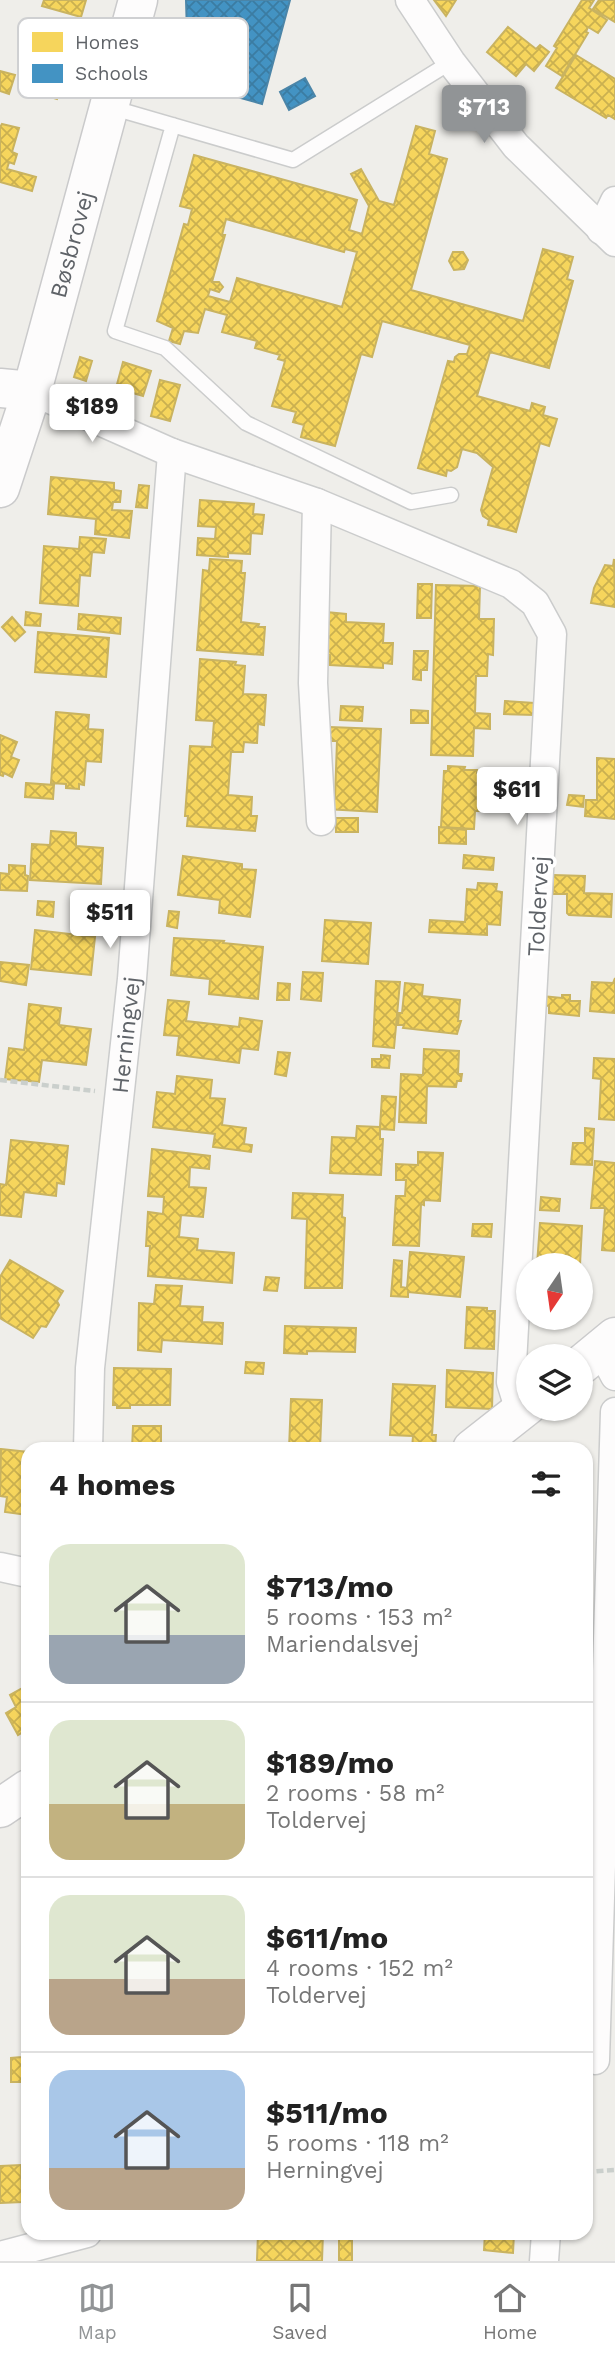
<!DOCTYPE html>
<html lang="en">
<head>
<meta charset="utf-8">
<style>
  body { margin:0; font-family:"Work Sans",sans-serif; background:#f2f2f2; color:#222; height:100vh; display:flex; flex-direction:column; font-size:26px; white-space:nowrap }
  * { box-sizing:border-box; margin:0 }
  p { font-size:23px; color:#767676 }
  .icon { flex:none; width:38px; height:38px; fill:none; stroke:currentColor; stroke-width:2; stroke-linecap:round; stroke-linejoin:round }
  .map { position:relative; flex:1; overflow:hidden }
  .details { position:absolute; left:21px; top:1442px; width:572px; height:798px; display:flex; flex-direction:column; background:#fff; border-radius:21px; box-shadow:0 2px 5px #0004 }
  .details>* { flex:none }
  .needle { width:46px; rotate:193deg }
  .buttons { position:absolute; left:516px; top:1253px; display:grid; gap:14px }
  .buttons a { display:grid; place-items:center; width:77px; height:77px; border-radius:50%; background:#fff; box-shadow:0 2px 5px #0004; font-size:35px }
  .price { position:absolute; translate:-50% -60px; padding:0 16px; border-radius:7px; background:#fff; color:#222; font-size:23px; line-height:46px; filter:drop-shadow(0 2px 4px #0008) }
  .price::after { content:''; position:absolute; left:50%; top:42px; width:21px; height:16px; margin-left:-10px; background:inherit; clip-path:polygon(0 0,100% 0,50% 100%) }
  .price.active { background:#919496; color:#fff }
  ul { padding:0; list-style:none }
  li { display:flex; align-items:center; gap:21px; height:175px; padding:0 28px }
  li+li { border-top:2px solid #e0e0e0 }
  li span { display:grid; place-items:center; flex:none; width:196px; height:140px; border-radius:21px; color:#555 }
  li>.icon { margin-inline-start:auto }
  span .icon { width:84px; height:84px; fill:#fffc; stroke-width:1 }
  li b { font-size:30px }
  h2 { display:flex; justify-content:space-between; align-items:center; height:84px; padding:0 28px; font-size:30px }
  .dock { display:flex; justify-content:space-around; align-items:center; height:98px; border-top:2px solid #e0e0e0; background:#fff; font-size:19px; color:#767676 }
  .dock a { display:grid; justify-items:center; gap:4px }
  .dock .active { color:#919496 }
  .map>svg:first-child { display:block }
</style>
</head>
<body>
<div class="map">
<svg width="615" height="2261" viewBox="0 0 615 2261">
  <defs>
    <pattern id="homes-cross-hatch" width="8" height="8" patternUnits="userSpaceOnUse" patternTransform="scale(1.75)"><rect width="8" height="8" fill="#f6d55c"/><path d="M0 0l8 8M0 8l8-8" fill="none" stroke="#cab050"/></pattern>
    <pattern id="schools-cross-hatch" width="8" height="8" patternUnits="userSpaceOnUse" patternTransform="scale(1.75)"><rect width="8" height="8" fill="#4393c3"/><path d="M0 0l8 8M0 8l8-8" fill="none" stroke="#3b7ca2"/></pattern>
  </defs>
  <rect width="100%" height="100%" fill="#efeeea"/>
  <path fill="url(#homes-cross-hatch)" stroke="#c9b360" stroke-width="2" fill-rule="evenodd" d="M44,0H86L81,17L42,6Z
    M434,0H456L446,16Z
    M582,0H594L589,8L607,20L598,33L588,27L586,32L588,33L562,76L546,66L557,48L554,46Z
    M599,0H615V22L593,9Z
    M508,27L536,49L540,45L549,52L534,71L526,64L516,76L487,52Z
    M36,29L74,40L65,65H67L57,99L21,88Z
    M576,55L615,79V119L608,115L606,118L556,88Z
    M0,71L15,75L9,94L0,91Z
    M2,124L19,128L12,152L17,154L14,164L9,162L7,169L36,177L32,191L0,182V127Z
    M416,126L435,131L429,154L447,159L411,290L523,321L543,249L573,257L567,279L573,281L549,368L490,352L477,396L530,411L532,403L545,407L543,415L557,419L549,446L540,443L516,532L488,525L489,520L483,516L481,510L493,467L477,453L462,449L457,467L451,471L447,470L446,476L418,468L448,361L454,362L455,357L459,354H467L470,345L382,321L372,357L361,354L335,446L301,437L304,425L293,422L296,412L272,406L285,361L278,359L280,355L255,348L257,341L222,332L227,315L205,309L198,333L184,331L180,344L169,341L173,328L157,321L184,224L188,225L192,209L180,206L194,155L357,200L349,230L362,234L369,206L351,174L361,169L379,201L394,205ZM226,219L344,252L345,249L357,252L342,307L237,278L230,302L208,296L210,289L219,292L223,287L219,282H212L225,235H222Z
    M453,252H463L468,260L464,269L454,270L449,261Z
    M80,357L92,361L86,381L74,377Z
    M123,362L151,371L143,396L116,388Z
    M160,380L180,385L170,421L151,416Z
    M51,477L114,483V490L121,491L120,502H113L112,510L132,511L129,538L95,534L96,519L48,514Z
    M139,485L149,486L147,508L136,507Z
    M200,500L254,504L253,514L264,515L262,534L251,533L250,554L228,553V557L197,555L198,538L215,539L216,527L198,526Z
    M80,537L106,539L104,553L92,552L90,576L80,575L78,606L40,603L44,546L79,549Z
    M210,559L242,561L241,573H245L241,622L259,624L258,627H265L263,655L197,650L203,570L209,571Z
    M614,559L615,607L591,603L594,588L605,565L613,566Z
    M418,584H432L431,618H417Z
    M436,585L480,586L479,619H494L493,655L488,654L487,676H476L475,713L490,714V729L474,728L473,756L431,755Z
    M26,612L41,614L40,626L25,625Z
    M326,612L346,614V622L384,624L383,643H393L392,664L383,663V668L330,665V655L324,654Z
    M79,614L121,618L120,634L78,629Z
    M12,617L25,632L15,641L2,627Z
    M38,632L109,638L106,677L35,672Z
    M414,651H428L427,670H421V680L413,679Z
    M200,659L236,662L235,665L245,666L243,694L266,695L264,725L258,724L257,743L244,742L243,752H231L228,795L252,797L251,816H257L255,831L187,826L188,816H185L190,746L212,747L214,721L196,720Z
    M505,701L534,703V715L504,714Z
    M341,706L363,707L362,721L340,720Z
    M411,710L428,711V723H411Z
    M56,712L89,715L88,729L103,730L101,762L86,761L84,785L79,784V789L66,788V784L51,783Z
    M329,727L381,729L377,812L326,809V797L335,798L337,741H328Z
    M0,735L17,742L11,757L19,760L12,777L4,773L3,776L0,775Z
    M597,758L615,759V819L585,816L586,800H597Z
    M448,766L465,767L464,770H477V773L487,774L486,811H475L474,829L441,827L444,771H448Z
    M26,783L54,785L53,799L25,797Z
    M569,795L584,796L583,807L567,805Z
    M336,818H358V832H336Z
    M439,827L466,830V844L439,843Z
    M51,831L76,833V846L103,848L101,884L30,880L32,844L50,845Z
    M464,855L494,858L493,870L463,868Z
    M183,856L242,864V869L256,870L250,917L219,913L220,900L178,895Z
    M9,865L25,866V875L28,876L27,891L0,890V873L9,874Z
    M553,875L585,876L584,893L612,894L611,917L569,915L567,913V894H553Z
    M478,883L497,884L496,891L502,892L500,925L487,924V935L429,932L430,920L465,922L467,889L477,890Z
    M38,901L54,902L53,917L37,915Z
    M169,911L179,912L177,928L167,926Z
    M325,920L371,923L368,964L322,961Z
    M35,930L95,937L91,975L31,969Z
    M174,938L224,941L223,943L263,947L258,999L209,994L210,979L171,975Z
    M0,962L29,965L26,985L0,981Z
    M303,972L323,973L321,1001L301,999Z
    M615,978V1013L590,1011L592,982L613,983Z
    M376,981L400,982L394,1048L373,1046Z
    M278,983L290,984L289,1000H277Z
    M405,983L423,985L422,996L460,1000L458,1021H461L457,1034L403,1028L404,1025H398L399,1013H402Z
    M562,995H570V1001H580L579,1016L549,1013V1006L542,1005L543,996L562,998Z
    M168,1000L189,1002L186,1021L239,1027L240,1018L262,1021L258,1050L241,1048L239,1063L177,1055L179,1036L164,1035Z
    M29,1004L61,1008L59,1025L91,1029L86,1065L42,1060L39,1082L5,1079L9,1048L24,1050Z
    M424,1049L459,1051L458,1074H462L461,1081H457L456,1087L427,1086L426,1123L399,1122L401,1074L423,1075Z
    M278,1052L290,1053L286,1076L275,1074Z
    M381,1055L390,1056L389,1068L372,1067V1059H381Z
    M594,1058L615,1059V1120L599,1119L601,1079L593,1078Z
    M177,1076L212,1080L210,1098L225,1099L222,1125L246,1128L244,1144L252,1145L251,1152L213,1147L215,1134L153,1127L157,1092L175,1094Z
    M382,1096L396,1097L394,1130L380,1129V1139H383L381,1175L330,1173L332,1137L356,1138L357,1126L380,1127Z
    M585,1128L594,1129L592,1165L571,1164L573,1143H585Z
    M11,1140L68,1146L64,1184L57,1183L56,1196L24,1192L21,1217L0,1215V1184L6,1185Z
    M152,1149L210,1156L209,1169L190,1167L189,1187L206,1188L203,1217L181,1215L179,1237L198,1239L197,1250L234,1253L232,1283L148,1276L150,1246H146L148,1212L163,1214L164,1197L148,1196Z
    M418,1152L443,1153L440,1201L424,1200V1205L421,1204L419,1246L393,1245L396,1196H405L406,1180H396V1164L418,1165Z
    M595,1161L615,1163V1251L602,1250L605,1208H591Z
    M293,1193L343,1195L342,1217L345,1218L342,1288H305L307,1219L292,1218Z
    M541,1197L560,1199L559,1211L540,1210Z
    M540,1223L582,1226L580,1265H537Z
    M473,1224H492L491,1237L472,1236Z
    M410,1252L464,1257L460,1297L408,1292V1297L391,1296L394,1260L402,1261L401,1287L407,1288Z
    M10,1260L63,1291L57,1301L59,1305L46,1327L41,1326L33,1338L0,1318V1277Z
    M266,1277L279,1278L277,1291L264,1290Z
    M156,1285L182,1286L180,1306L203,1307L202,1322L223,1323L222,1344L162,1340L161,1352L138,1350L139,1303L154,1304Z
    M467,1307L487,1308V1311H495L494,1349L465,1348Z
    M285,1326L356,1328L355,1352L307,1351V1354L284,1353Z
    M246,1362L264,1363L263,1374L245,1373Z
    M114,1368L171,1369L170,1405H130V1408H117V1405H113Z
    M447,1370L493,1373L492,1409L446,1407Z
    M393,1384L435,1386L432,1435H436L435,1449H412L413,1436L390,1435Z
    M291,1399L322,1400L320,1449H289Z
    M133,1426H161V1449H132Z
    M1,1449L28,1452V1515L5,1512L7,1497L0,1496Z
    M586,1543H591L590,1555H586Z
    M28,1685V1729L18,1735L6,1713L16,1707L10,1695Z
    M22,2049H28V2086H23V2082H11V2058L22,2057Z
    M21,2165L22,2202L0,2203V2166Z
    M258,2233H284V2238H307V2233H323L322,2261H257Z
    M485,2233H514L513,2253L484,2250Z
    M339,2236H352V2261H339Z"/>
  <path fill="url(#schools-cross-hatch)" stroke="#4b85a8" stroke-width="2" d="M186,0H290L262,104L212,90L229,30L223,29V33L187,34Z
    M305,78L315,96L289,110L280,92Z"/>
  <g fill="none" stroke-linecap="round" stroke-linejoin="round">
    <defs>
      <path id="lane" d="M110,107L293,160L451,62
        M173,125L115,331L165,348L246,423L411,502L451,495"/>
      <g id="street">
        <path d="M410,0L451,62L516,146L615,242"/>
        <path d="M601,230L615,201"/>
        <path d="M32,391L172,453L317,503L511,584L535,603L552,634L511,1382L520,1411"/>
        <path d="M317,503L313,683L321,821"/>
        <path d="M601,1350L615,1376"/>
        <path id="s1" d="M88,1449L90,1368L132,979L172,453"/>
        <path d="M0,1567L28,1573"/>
        <path d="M595,2060L615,1412"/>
        <path d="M0,2256L87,2233"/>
        <path d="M544,2261L546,2233"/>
      </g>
      <g id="secondary">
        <path d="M0,388L32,391"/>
        <path id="s2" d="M0,488L32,391L138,0"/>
        <path d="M581,1365L615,1337"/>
        <path d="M472,1449L528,1405"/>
        <path d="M0,1808L28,1789"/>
      </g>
    </defs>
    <use href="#lane" stroke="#cbcccc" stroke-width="17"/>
    <use href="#street" stroke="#cbcccc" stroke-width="31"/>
    <use href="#secondary" stroke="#cacacb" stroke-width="41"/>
    <path stroke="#cacfcc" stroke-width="4.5" stroke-dasharray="7 3.5" stroke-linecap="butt" d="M0,1080L95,1091
      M586,2172L615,2170"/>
    <use href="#lane" stroke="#fdfcfc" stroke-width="14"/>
    <use href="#street" stroke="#fdfcfc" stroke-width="28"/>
    <use href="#secondary" stroke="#fdfcfc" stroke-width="38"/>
  </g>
  <g text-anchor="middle" stroke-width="7" stroke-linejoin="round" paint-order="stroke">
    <g font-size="23" fill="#5f6368" stroke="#fff">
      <text dy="8" stroke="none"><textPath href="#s2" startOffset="254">Bøsbrovej</textPath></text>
      <text transform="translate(538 906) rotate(-87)" y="8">Toldervej</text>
      <text dy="8" stroke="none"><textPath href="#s1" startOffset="416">Herningvej</textPath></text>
    </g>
  </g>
  <rect x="18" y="18" width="230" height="80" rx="10" fill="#fff" stroke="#cfd0d2" stroke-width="2"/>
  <rect x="32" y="32" width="31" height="20" fill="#f6d55c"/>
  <rect x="32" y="64" width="31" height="19" fill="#4393c3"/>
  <g font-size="19" fill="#5f6368">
    <text x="75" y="49">Homes</text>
    <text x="75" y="80">Schools</text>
  </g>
</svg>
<div class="buttons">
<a><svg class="needle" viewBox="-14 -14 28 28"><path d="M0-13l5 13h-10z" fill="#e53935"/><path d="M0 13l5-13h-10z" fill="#767676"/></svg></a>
<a><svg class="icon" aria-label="layers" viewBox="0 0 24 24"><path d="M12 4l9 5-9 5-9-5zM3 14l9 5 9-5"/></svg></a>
</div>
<b class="price active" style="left:484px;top:145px">$713</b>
<b class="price" style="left:92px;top:444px">$189</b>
<b class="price" style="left:517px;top:827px">$611</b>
<b class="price" style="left:110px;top:950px">$511</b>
<section class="details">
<h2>4 homes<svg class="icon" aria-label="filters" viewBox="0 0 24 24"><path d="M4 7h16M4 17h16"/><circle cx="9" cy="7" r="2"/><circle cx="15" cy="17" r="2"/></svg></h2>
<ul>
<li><span style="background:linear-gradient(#dfe7d0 65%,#9aa5b1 0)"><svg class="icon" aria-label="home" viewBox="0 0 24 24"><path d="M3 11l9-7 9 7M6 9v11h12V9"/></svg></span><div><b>$713/mo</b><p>5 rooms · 153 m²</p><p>Mariendalsvej</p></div></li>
<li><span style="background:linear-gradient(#dfe7d0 60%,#c2b280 0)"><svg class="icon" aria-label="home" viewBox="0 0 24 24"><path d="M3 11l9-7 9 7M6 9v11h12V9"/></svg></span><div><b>$189/mo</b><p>2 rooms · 58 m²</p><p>Toldervej</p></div></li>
<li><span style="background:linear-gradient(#dfe7d0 60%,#b9a48a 0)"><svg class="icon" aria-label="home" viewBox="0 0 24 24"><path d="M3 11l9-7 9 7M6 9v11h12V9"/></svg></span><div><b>$611/mo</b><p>4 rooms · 152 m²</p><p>Toldervej</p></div></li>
<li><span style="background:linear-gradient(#a9c7e8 70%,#b9a48a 0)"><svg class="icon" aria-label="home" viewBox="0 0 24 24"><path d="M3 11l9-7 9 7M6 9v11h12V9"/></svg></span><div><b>$511/mo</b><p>5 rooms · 118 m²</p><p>Herningvej</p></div></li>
</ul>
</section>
</div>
<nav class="dock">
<a class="active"><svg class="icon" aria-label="map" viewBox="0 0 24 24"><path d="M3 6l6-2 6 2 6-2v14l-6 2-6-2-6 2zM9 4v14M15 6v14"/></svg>Map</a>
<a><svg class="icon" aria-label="saved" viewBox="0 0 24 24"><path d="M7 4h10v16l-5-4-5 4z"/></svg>Saved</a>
<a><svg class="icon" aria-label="home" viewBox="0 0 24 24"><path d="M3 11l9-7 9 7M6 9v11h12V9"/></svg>Home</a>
</nav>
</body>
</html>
